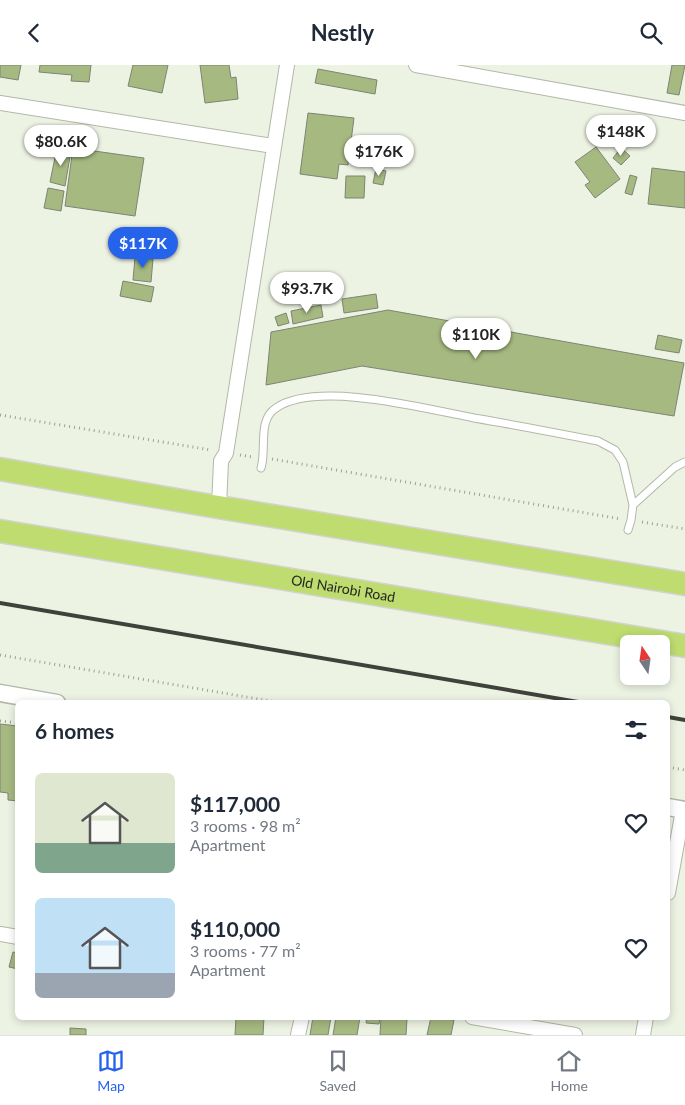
<!DOCTYPE html>
<html lang="en">
<head>
<meta charset="utf-8">
<style>
  body { margin:0; font-family:Lato,sans-serif; background:#f2f2f3; color:#1f2937; height:100vh; display:flex; flex-direction:column; font-size:19px; white-space:nowrap }
  * { box-sizing:border-box; margin:0 }
  p { font-size:16px; color:#747a83 }
  .icon { flex:none; width:28px; height:28px; fill:none; stroke:currentColor; stroke-width:2; stroke-linecap:round; stroke-linejoin:round }
  .map { position:relative; flex:1; overflow:hidden }
  .drawer { position:absolute; left:15px; top:635px; width:655px; height:320px; display:flex; flex-direction:column; background:#fff; border-radius:8px; box-shadow:0 2px 8px #0003 }
  .drawer>* { flex:none }
  .needle { width:32px; rotate:347deg }
  .tools { position:absolute; left:620px; top:570px; display:grid; gap:10px }
  .tools a { display:grid; place-items:center; width:50px; height:50px; border-radius:8px; background:#fff; box-shadow:0 2px 8px #0003; font-size:25px }
  .price { position:absolute; translate:-50% -42px; padding:0 11px; border-radius:18px; background:#fff; color:#222; font-size:16px; line-height:32px; filter:drop-shadow(0 1px 2px #0008) }
  .price::after { content:''; position:absolute; left:50%; top:30px; width:15px; height:11px; margin-left:-8px; background:inherit; clip-path:polygon(0 0,100% 0,50% 100%) }
  .price.current { background:#2563eb; color:#fff }
  ul { padding:0; list-style:none }
  li { display:flex; align-items:center; gap:15px; height:125px; padding:0 20px }
  li span { display:grid; place-items:center; flex:none; width:140px; height:100px; border-radius:8px; color:#555 }
  li>.icon { margin-inline-start:auto }
  span .icon { width:60px; height:60px; fill:#fffc; stroke-width:1 }
  li b { font-size:21px }
  h2 { display:flex; justify-content:space-between; align-items:center; height:60px; padding:0 20px; font-size:21px }
  header { display:flex; justify-content:space-between; align-items:center; height:65px; padding:0 20px; background:#fff; font-size:22px; font-weight:700 }
  .tabs { display:flex; justify-content:space-around; align-items:center; height:70px; border-top:1px solid #e0e1e3; background:#fff; font-size:14px; color:#747a83 }
  .tabs a { display:grid; justify-items:center; gap:2px }
  .tabs .current { color:#2563eb }
  .map>svg:first-child { display:block }
</style>
</head>
<body>
<header><svg class="icon" aria-label="back" viewBox="0 0 24 24"><path d="M15 5l-7 7 7 7"/></svg>Nestly<svg class="icon" aria-label="search" viewBox="0 0 24 24"><circle cx="10" cy="10" r="6"/><path d="M15 15l6 6"/></svg></header>
<div class="map">
<svg width="685" height="970" viewBox="0 0 685 970">
  <rect width="100%" height="100%" fill="#edf3e3"/>
  <path fill="#a6b981" stroke="#7e8475" d="M0,0H21L18,15L0,12Z
    M40,0H91L89,17L71,16L72,10L39,7Z
    M133,0H168L162,28L128,21Z
    M200,0H229L231,13L236,12L238,34L205,38Z
    M672,0H685L679,30L667,28Z
    M318,4L377,15L375,29L315,18Z
    M308,48L354,53L348,100L339,99L337,114L300,109Z
    M596,82L620,114L595,133L585,120L590,117L575,97Z
    M57,83L71,86L65,121L50,117Z
    M73,83L144,93L135,151L65,141Z
    M621,83L630,91L621,100L613,93Z
    M652,103L685,107V143L648,139Z
    M376,104L386,106L383,120L373,118Z
    M630,110L637,112L632,130L625,128Z
    M346,111H365L364,133H345Z
    M48,123L64,126L61,146L44,143Z
    M135,192L153,194L151,217L133,215Z
    M123,216L154,222L151,237L120,231Z
    M376,229L378,243L344,248L342,234Z
    M321,240L323,252L293,259L291,246Z
    M388,245L684,298L674,351L362,301L266,320L271,267Z
    M286,248L289,258L278,261L275,252Z
    M658,270L682,275L679,288L655,284Z
    M0,659L18,661V736L8,735V728L0,727Z
    M13,887L18,888V904L9,902Z
    M236,952H264L263,970H235Z
    M313,952H331L328,970H310Z
    M336,952H360L357,970H333Z
    M367,952H380L379,959L366,958Z
    M381,952L407,954L406,970H380Z
    M431,952L454,955L451,970H427Z
    M70,963L86,964V970H70Z"/>
  <g fill="none" stroke-linecap="round" stroke-linejoin="round">
    <defs>
      <path id="service" d="M261,403C267,384 257,355 276,343C317,315 427,344 474,353C516,360 557,368 598,376L615,385L623,397L633,440L631,455L628,465
        M633,440L675,402L685,397"/>
      <path id="minor" d="M416,0L685,48
        M0,38L273,81
        M219,442L221,396L226,388L287,0
        M668,828L683,745
        M0,869L18,872
        M472,952L575,970
        M298,970L302,952
        M643,970L646,952"/>
      <path id="tertiary" d="M0,628L57,638
        M668,742L685,745"/>
      <g id="trunk">
        <path d="M0,404L200,439L685,519"/>
        <path id="s1" d="M0,466L685,581"/>
      </g>
    </defs>
    <use href="#service" stroke="#b2b8a8" stroke-width="9"/>
    <use href="#minor" stroke="#b2b8a8" stroke-width="16"/>
    <use href="#tertiary" stroke="#b2b8a8" stroke-width="19"/>
    <use href="#trunk" stroke="#d3d4d2" stroke-width="25"/>
    <path stroke="#9da195" stroke-width="3" stroke-dasharray="1 4" stroke-linecap="butt" d="M0,350L211,385
      M240,390L253,392
      M272,394L621,454
      M642,457L685,464
      M0,590L282,638
      M0,656L18,658
      M668,702L685,705"/>
    <use href="#service" stroke="#fff" stroke-width="7"/>
    <use href="#minor" stroke="#fff" stroke-width="14"/>
    <use href="#tertiary" stroke="#fff" stroke-width="16"/>
    <use href="#trunk" stroke="#bedc70" stroke-width="22"/>
    <path stroke="#3f423a" stroke-width="4" d="M0,538L584,638
      M668,652L685,655"/>
  </g>
  <g text-anchor="middle" stroke-width="5" stroke-linejoin="round" paint-order="stroke">
    <g font-size="14" fill="#242620" stroke="#fff">
      <text dy="5" stroke="none"><textPath href="#s1" startOffset="348">Old Nairobi Road</textPath></text>
    </g>
  </g>
</svg>
<div class="tools">
<a><svg class="needle" viewBox="-14 -14 28 28"><path d="M0-13l5 13h-10z" fill="#e53935"/><path d="M0 13l5-13h-10z" fill="#747a83"/></svg></a>
</div>
<b class="price" style="left:621px;top:92px">$148K</b>
<b class="price" style="left:61px;top:102px">$80.6K</b>
<b class="price" style="left:379px;top:112px">$176K</b>
<b class="price current" style="left:143px;top:204px">$117K</b>
<b class="price" style="left:307px;top:249px">$93.7K</b>
<b class="price" style="left:476px;top:295px">$110K</b>
<section class="drawer">
<h2>6 homes<svg class="icon" aria-label="filters" viewBox="0 0 24 24"><path d="M4 7h16M4 17h16"/><circle cx="9" cy="7" r="2"/><circle cx="15" cy="17" r="2"/></svg></h2>
<ul>
<li><span style="background:linear-gradient(#dfe7d0 70%,#7fa58c 0)"><svg class="icon" aria-label="home" viewBox="0 0 24 24"><path d="M3 11l9-7 9 7M6 9v11h12V9"/></svg></span><div><b>$117,000</b><p>3 rooms · 98 m²</p><p>Apartment</p></div><svg class="icon" aria-label="heart" viewBox="0 0 24 24"><path d="M12 20l-8-8c-3-5 5-10 8-4 3-6 11-1 8 4z"/></svg></li>
<li><span style="background:linear-gradient(#bfe0f5 75%,#9aa5b1 0)"><svg class="icon" aria-label="home" viewBox="0 0 24 24"><path d="M3 11l9-7 9 7M6 9v11h12V9"/></svg></span><div><b>$110,000</b><p>3 rooms · 77 m²</p><p>Apartment</p></div><svg class="icon" aria-label="heart" viewBox="0 0 24 24"><path d="M12 20l-8-8c-3-5 5-10 8-4 3-6 11-1 8 4z"/></svg></li>
</ul>
</section>
</div>
<nav class="tabs">
<a class="current"><svg class="icon" aria-label="map" viewBox="0 0 24 24"><path d="M3 6l6-2 6 2 6-2v14l-6 2-6-2-6 2zM9 4v14M15 6v14"/></svg>Map</a>
<a><svg class="icon" aria-label="saved" viewBox="0 0 24 24"><path d="M7 4h10v16l-5-4-5 4z"/></svg>Saved</a>
<a><svg class="icon" aria-label="home" viewBox="0 0 24 24"><path d="M3 11l9-7 9 7M6 9v11h12V9"/></svg>Home</a>
</nav>
</body>
</html>
